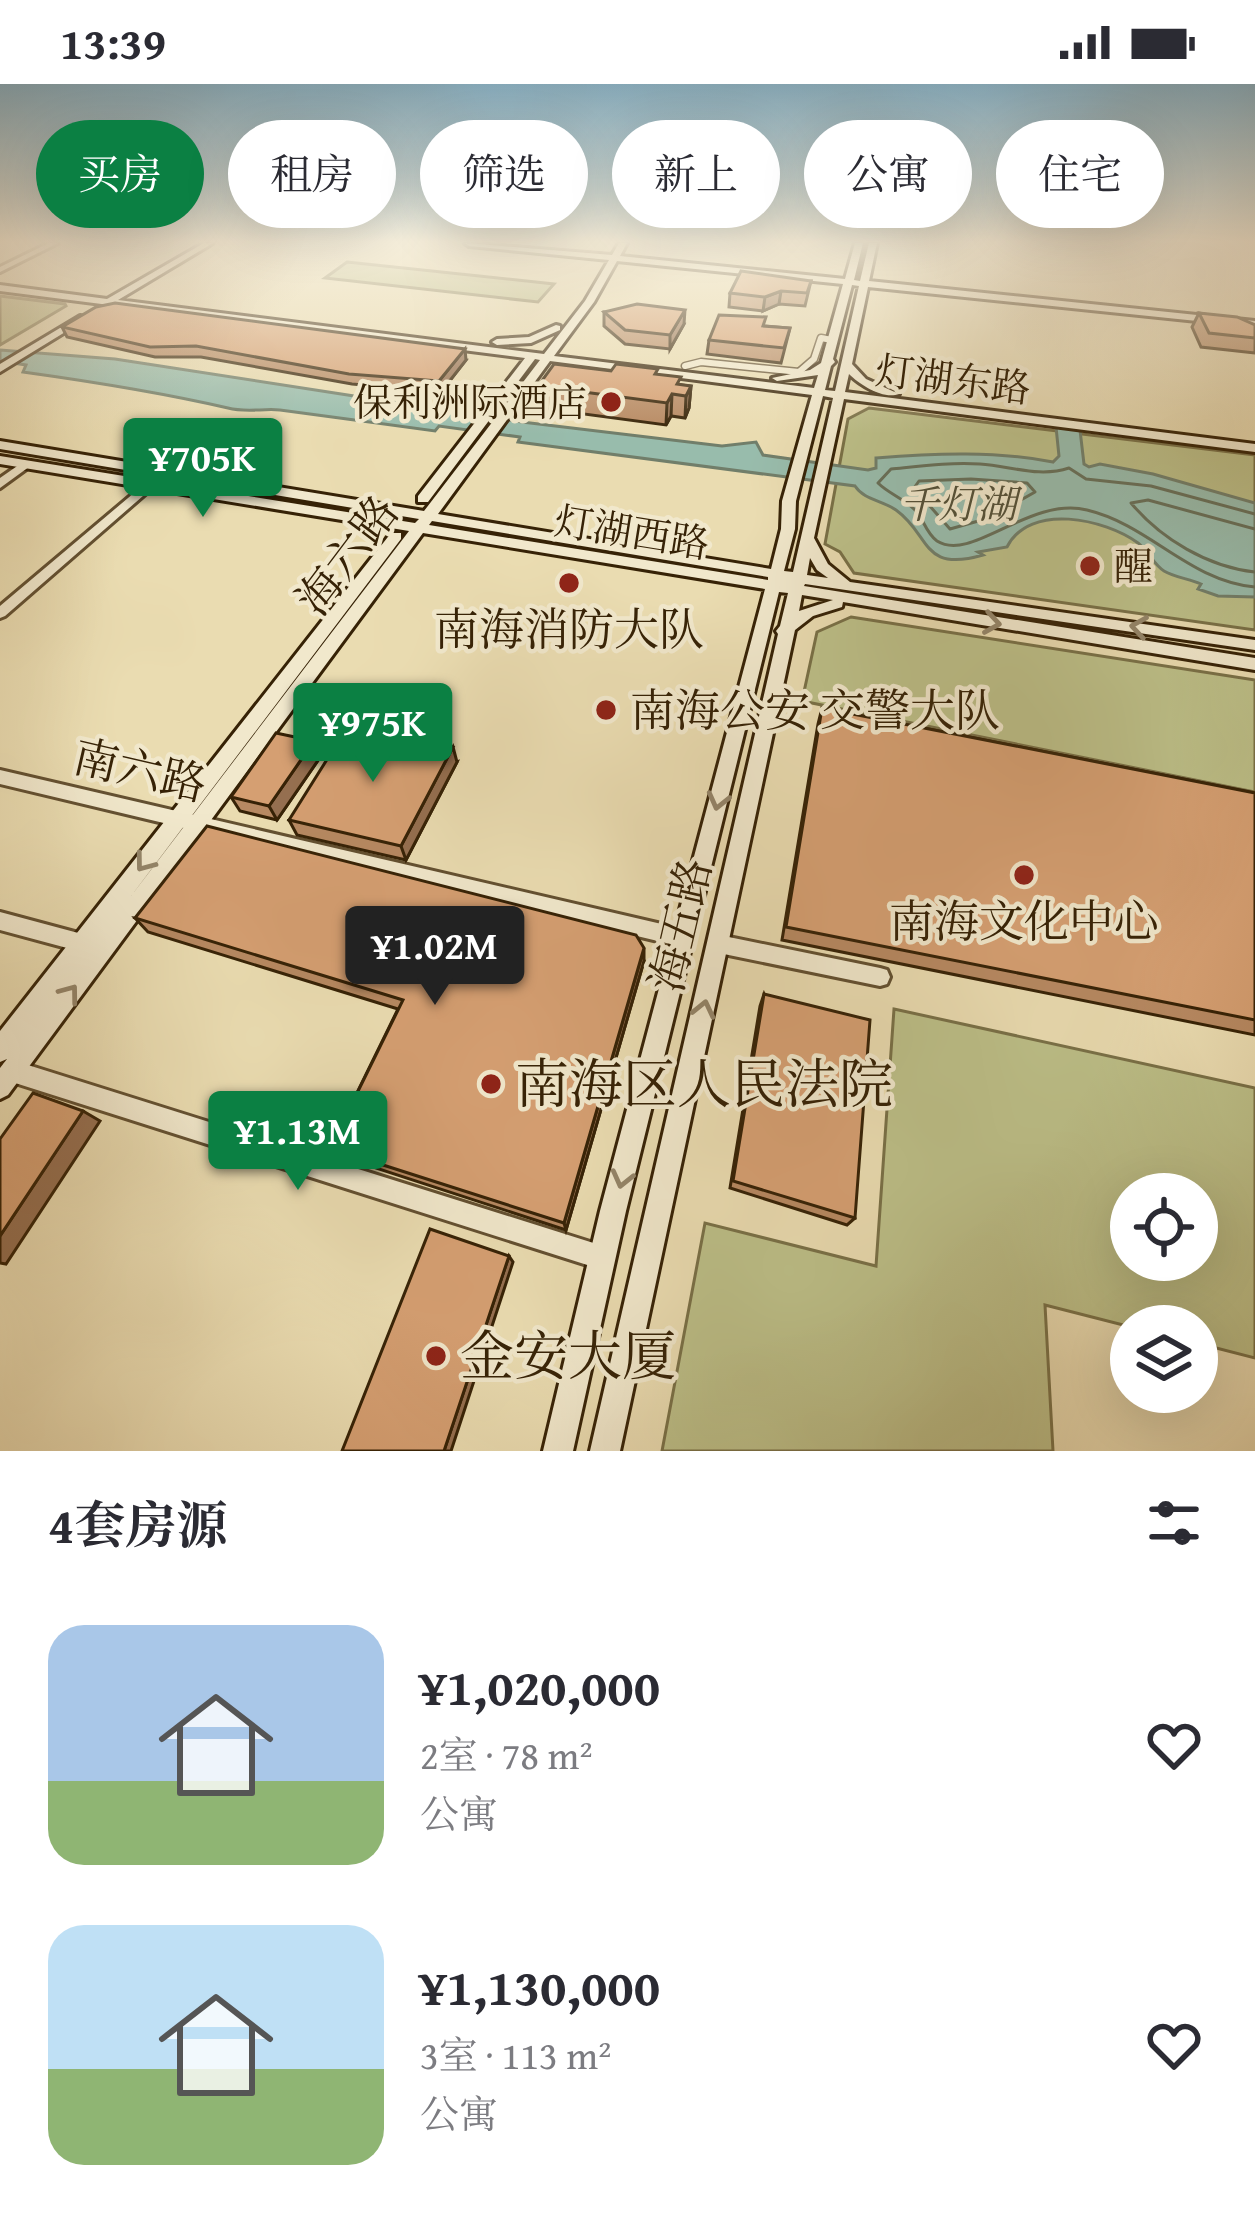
<!DOCTYPE html>
<html lang="zh">
<head>
<meta charset="utf-8">
<style>
  body { margin:0; font-family:"Gentium Book Plus","Noto Serif SC",serif; background:#f7f7f7; color:#2b2b33; height:100vh; display:flex; flex-direction:column; font-size:45px; white-space:nowrap }
  * { box-sizing:border-box; margin:0 }
  p { font-size:39px; color:#7c7c81 }
  .icon { flex:none; width:66px; height:66px; fill:none; stroke:currentColor; stroke-width:2; stroke-linecap:round; stroke-linejoin:round }
  .map { position:relative; height:1367px; overflow:hidden }
  .panel { display:flex; flex-direction:column; background:#fff; flex:1 }
  .panel>* { flex:none }
  .hud { position:absolute; left:36px; top:36px; width:1185px; height:108px; display:flex; gap:24px }
  .tools { position:absolute; left:1110px; top:1089px; display:grid; gap:24px }
  .tools a { display:grid; place-items:center; width:108px; height:108px; border-radius:50%; background:#fff; box-shadow:0 12px 48px #0002; font-size:60px }
  .price { position:absolute; translate:-50% -102px; padding:0 27px; border-radius:12px; background:#0b8043; color:#fff; font-size:39px; line-height:78px; filter:drop-shadow(0 3px 6px #0008) }
  .price::after { content:''; position:absolute; left:50%; top:72px; width:36px; height:27px; margin-left:-18px; background:inherit; clip-path:polygon(0 0,100% 0,50% 100%) }
  .price.current { background:#222; color:#fff }
  ul { padding:0; list-style:none }
  li { display:flex; align-items:center; gap:36px; height:300px; padding:0 48px }
  li span { display:grid; place-items:center; flex:none; width:336px; height:240px; border-radius:36px; color:#555 }
  li>.icon { margin-inline-start:auto }
  span .icon { width:144px; height:144px; fill:#fffc; stroke-width:1 }
  li b { font-size:51px }
  h2 { display:flex; justify-content:space-between; align-items:center; height:144px; padding:0 48px; font-size:51px }
  .chip { padding:0 42px; border-radius:54px; background:#fff; box-shadow:0 12px 48px #0002; font-size:42px; line-height:108px }
  .chip.current { background:#0b8043; color:#fff }
  .status { display:flex; justify-content:space-between; align-items:center; height:84px; padding:0 60px; background:#fff; direction:ltr }
  .status svg { height:33px; fill:currentColor }
  .map>svg:first-child { display:block }
</style>
</head>
<body>
<div class="status"><b>13:39</b><svg viewBox="0 0 49 12"><path d="M0 12V9h3v3zM5 12V6h3v6zM10 12V3h3v9zM15 12V0h3v12zM26 1h20v11H26zM47 4h2v5h-2z"/></svg></div>
<div class="map">
<svg width="1255" height="1367" viewBox="0 0 1255 1367">
  <rect width="100%" height="100%" fill="#eadcb1"/>
  <filter id="stains"><feTurbulence type="fractalNoise" baseFrequency=".00167" numOctaves="4"/><feColorMatrix values="0 0 0 0 .2 0 0 0 0 .09 0 0 0 0 .02 0 0 0 .5 -.17"/></filter>
  <radialGradient id="worn" r=".72"><stop offset=".6" stop-color="#630" stop-opacity="0"/><stop offset="1" stop-color="#630" stop-opacity=".3"/></radialGradient>
  <path fill="#bcbf88" stroke="#797047" stroke-width="3" fill-rule="evenodd" d="M347,178L554,200L538,218L325,194Z
    M0,212L65,220L66,222L0,261Z
    M869,324L1255,371V546L854,489L840,468L825,460L848,335Z
    M851,533L1255,596V708L802,617L817,548Z
    M894,925L1255,1004V1274L1197,1259V1242L1131,1243L1045,1221L1053,1367H662L705,1139L876,1182ZM1131,1110H1197V1176H1131Z"/>
  <path fill="#98bcac" stroke="#717e6a" stroke-width="3" d="M0,266L115,275L522,338L722,362L756,358L763,371L868,386L876,384V374C936,369 997,367 1053,378L1059,372L1056,343L1080,346L1084,380L1089,383L1100,380L1153,390L1255,419V513L1218,512L1198,505L1201,500C1190,495 1174,493 1164,487C1155,482 1148,467 1138,459C1105,435 1030,418 1007,463L978,468L983,471C921,489 931,451 896,426C882,416 864,416 855,402L518,358L520,353L439,342L435,347C384,340 326,332 280,326C264,324 247,329 228,324C163,309 95,298 23,288L26,281L0,277Z"/>
  <g fill="none" stroke-linecap="round" stroke-linejoin="round">
    <path stroke="#676f59" stroke-width="3" d="M971,395L1027,399L1035,408L989,434L950,445L914,404L919,397Z
      M1255,430L1151,402L1086,395L1069,384C1039,394 1011,382 980,380C951,378 921,382 891,385L878,399C889,410 905,415 916,427C924,436 926,449 937,457C972,479 1029,412 1087,426C1150,441 1189,497 1255,503
      M1255,445L1148,416L1131,419C1161,455 1208,483 1255,488"/>
    <defs>
      <path id="minor" d="M685,282L701,278L799,288L814,275L821,254L832,256"/>
      <path id="tertiary" d="M49,159H58L0,188V183Z
        M23,378L33,380L0,404V394Z
        M147,398L151,399V405L5,532L0,534V522Z
        M0,686L683,845L690,848L693,854L690,860L683,863L0,700Z
        M0,828L82,850L89,853L92,859L89,865L82,868L0,846Z
        M719,851L880,884L887,886L890,893L887,900L880,902L719,869L712,866L709,860L712,854Z
        M12,976L603,1162L612,1165L615,1174L612,1183L603,1186L12,998L4,995L1,987L4,979Z"/>
      <path id="secondary" d="M204,159H213L118,216L544,270L585,217L609,176L469,162L465,159L612,171L619,159H627L620,172L845,195L855,159H863L854,196L860,197L869,159H877L869,197L1255,237V243L868,203L852,280L866,295L899,310C884,316 860,301 849,290L845,308L1255,360V368L844,315L814,454L828,480L850,498L1255,556V566L805,500L804,502L1255,574V586L843,518L842,523L813,532L795,546L620,1367H590L778,550L776,547L780,542L788,509L779,508L626,1127L573,1367H543L600,1127L765,505L423,449L8,1011L0,1015V984L7,975L0,978V947L391,449H401V455L125,820L409,447L0,380V372L415,439L419,435L0,365V357L424,427L540,276L535,275L428,418H418V412L525,274L0,207V201L107,215ZM617,177L843,200L821,279L810,286L772,294L777,297L818,291L814,304L554,272L594,218ZM852,201L859,202L835,307L825,306L831,282L835,278L833,275ZM550,277L812,311L782,417L781,445L771,485L438,430ZM823,312L833,314L793,488L784,487L795,445L796,417ZM432,437L768,493V496L429,441ZM810,474L817,486L828,494L807,491ZM802,511L833,516L799,527Z
        M80,232L88,234L0,288V280Z
        M556,241L560,242V246L531,259L497,261L492,258L497,255L529,253Z"/>
    </defs>
    <use href="#minor" stroke="#635031" stroke-width="9"/>
    <use href="#tertiary" stroke="#635031" stroke-width="6"/>
    <use href="#secondary" stroke="#362206" stroke-width="6"/>
    <use href="#minor" stroke="#f1e8cc" stroke-width="6"/>
    <use href="#tertiary" fill="#f1e8cc" fill-rule="evenodd"/>
    <use href="#secondary" fill="#f1e8cc" fill-rule="evenodd"/>
  </g>
  <path fill="#b78962" stroke="#362206" stroke-width="3" d="M811,197L805,222L779,220L763,227L729,223L730,209Z
    M604,228L684,240L670,265L625,260L604,242Z
    M1199,229L1255,241V269L1201,263L1192,243Z
    M765,242L790,244L781,279L707,270L709,256Z
    M62,243L466,276L441,308L352,300L201,273H155L67,253Z
    M611,287L657,290L681,301L691,302L689,324L685,334L671,332L666,341L539,324L538,302Z
    M822,624L1255,709V951L782,856L818,640Z
    M321,672L277,736L240,727L231,713Z
    M457,678L406,776L297,751L289,736Z
    M135,834L644,877L566,1146L339,1072L330,1064L398,925L148,848Z
    M764,910L855,1134L847,1141L730,1104L760,922Z"/>
  <path fill="#956f50" stroke="#362206" stroke-width="3" d="M781,207L779,220L763,227L765,213Z
    M685,226L684,240L670,265V251Z
    M465,265L466,276L441,308L439,297Z
    M691,302L689,324L685,334L686,312Z
    M672,310L671,332L666,341L667,319Z
    M314,657L321,672L277,736L269,722Z
    M453,663L457,678L406,776L401,762Z
    M644,864V877L566,1146L564,1139Z
    M83,1027L100,1037L6,1180L0,1179V1152Z
    M509,1172L513,1178L451,1367H444Z"/>
  <path fill="#d59f72" stroke="#362206" stroke-width="3" d="M741,187L811,197L807,209L781,207L765,213L730,209Z
    M115,219L465,265L439,297L349,290L196,262L150,263L62,243L96,223Z
    M637,220L685,226L670,251L625,246L604,228Z
    M1199,229L1237,233L1255,241V254L1209,249Z
    M719,231L766,233L763,242L790,244L784,264L709,256Z
    M554,280L611,287L616,280L658,285L655,290L681,293L677,300L691,302L686,312L672,310L667,319L538,302Z
    M822,624L1255,709V936L786,843Z
    M348,642L453,663L401,762L289,736Z
    M276,649L314,657L269,722L231,713Z
    M207,742L636,851L644,864L564,1139L330,1064L403,916L135,834Z
    M764,910L870,936L855,1134L733,1097Z
    M33,1009L83,1027L0,1152V1055Z
    M430,1145L509,1172L444,1367H342Z"/>
  <defs><path id="oneway-chevron" d="M-2-3.5L2.5 0L-2 3.5" fill="none" stroke-width="1.6" stroke-linecap="round" stroke-linejoin="round" transform="scale(3)"/></defs>
  <g stroke="#948569">
    <use href="#oneway-chevron" transform="translate(992 539) rotate(9)"/>
    <use href="#oneway-chevron" transform="translate(1139 543) rotate(-171)"/>
    <use href="#oneway-chevron" transform="translate(718 717) rotate(104)"/>
    <use href="#oneway-chevron" transform="translate(144 779) rotate(127)"/>
    <use href="#oneway-chevron" transform="translate(70 909) rotate(-53)"/>
    <use href="#oneway-chevron" transform="translate(704 925) rotate(-77)"/>
    <use href="#oneway-chevron" transform="translate(622 1095) rotate(104)"/>
  </g>
  <linearGradient id="sky" x2="0" y2="1"><stop stop-color="#88b7d0"/><stop offset="0.45" stop-color="#f6efdc"/><stop offset="1" stop-color="#f6efdc" stop-opacity="0"/></linearGradient>
  <rect width="1255" height="350" fill="url(#sky)"/>
  <g fill="#8f2418" stroke="#f1e8cc" stroke-width="4.5">
    <circle cx="611" cy="318" r="12"/>
    <circle cx="1090" cy="482" r="12"/>
    <circle cx="569" cy="499" r="12"/>
    <circle cx="606" cy="626" r="12"/>
    <circle cx="1024" cy="791" r="12"/>
    <circle cx="491" cy="1000" r="12"/>
    <circle cx="436" cy="1272" r="12"/>
  </g>
  <g text-anchor="middle" stroke-width="9" stroke-linejoin="round" paint-order="stroke">
    <g font-size="39" fill="#362206" stroke="#f1e8cc">
      <text transform="translate(953 295) rotate(7)" y="14">灯湖东路</text>
      <text transform="translate(632 448) rotate(9)" y="14">灯湖西路</text>
    </g>
    <g font-size="39" fill="#362206" stroke="#f1e8cc" text-anchor="end">
      <text x="587" y="332">保利洲际酒店</text>
      <text x="1114" y="496" text-anchor="start">醒</text>
    </g>
    <g font-size="39" font-style="italic" fill="#535038" stroke="#f1e8cc">
      <text x="958" y="434">千灯湖</text>
    </g>
    <g font-size="45" fill="#362206" stroke="#f1e8cc">
      <text transform="translate(347 471) rotate(-53)" y="16">海六路</text>
      <text transform="translate(140 686) rotate(13)" y="16">南六路</text>
      <text transform="translate(680 841) rotate(-77)" y="16">海五路</text>
    </g>
    <g font-size="45" fill="#362206" stroke="#f1e8cc">
      <text x="569" y="561">南海消防大队</text>
      <text x="630" y="642" text-anchor="start">南海公安 交警大队</text>
      <text x="1024" y="853">南海文化中心</text>
    </g>
    <g font-size="54" fill="#362206" stroke="#f1e8cc" text-anchor="start">
      <text x="515" y="1019">南海区人民法院</text>
      <text x="460" y="1291">金安大厦</text>
    </g>
  </g>
  <rect width="100%" height="100%" filter="url(#stains)"/>
  <rect width="100%" height="100%" fill="url(#worn)"/>
</svg>
<div class="tools">
<a><svg class="icon" aria-label="locate" viewBox="0 0 24 24"><circle cx="12" cy="12" r="6"/><path d="M12 2v4M12 18v4M2 12h4M18 12h4"/></svg></a>
<a><svg class="icon" aria-label="layers" viewBox="0 0 24 24"><path d="M12 4l9 5-9 5-9-5zM3 14l9 5 9-5"/></svg></a>
</div>
<b class="price" style="left:203px;top:436px">¥705K</b>
<b class="price" style="left:373px;top:701px">¥975K</b>
<b class="price current" style="left:435px;top:924px">¥1.02M</b>
<b class="price" style="left:298px;top:1109px">¥1.13M</b>
<div class="hud">
<a class="chip current">买房</a>
<a class="chip">租房</a>
<a class="chip">筛选</a>
<a class="chip">新上</a>
<a class="chip">公寓</a>
<a class="chip">住宅</a>
</div>
</div>
<section class="panel">
<h2>4套房源<svg class="icon" aria-label="filters" viewBox="0 0 24 24"><path d="M4 7h16M4 17h16"/><circle cx="9" cy="7" r="2"/><circle cx="15" cy="17" r="2"/></svg></h2>
<ul>
<li><span style="background:linear-gradient(#a9c7e8 65%,#8fb573 0)"><svg class="icon" aria-label="home" viewBox="0 0 24 24"><path d="M3 11l9-7 9 7M6 9v11h12V9"/></svg></span><div><b>¥1,020,000</b><p>2室 · 78 m²</p><p>公寓</p></div><svg class="icon" aria-label="heart" viewBox="0 0 24 24"><path d="M12 20l-8-8c-3-5 5-10 8-4 3-6 11-1 8 4z"/></svg></li>
<li><span style="background:linear-gradient(#bfe0f5 60%,#8fb573 0)"><svg class="icon" aria-label="home" viewBox="0 0 24 24"><path d="M3 11l9-7 9 7M6 9v11h12V9"/></svg></span><div><b>¥1,130,000</b><p>3室 · 113 m²</p><p>公寓</p></div><svg class="icon" aria-label="heart" viewBox="0 0 24 24"><path d="M12 20l-8-8c-3-5 5-10 8-4 3-6 11-1 8 4z"/></svg></li>
</ul>
</section>
</body>
</html>
